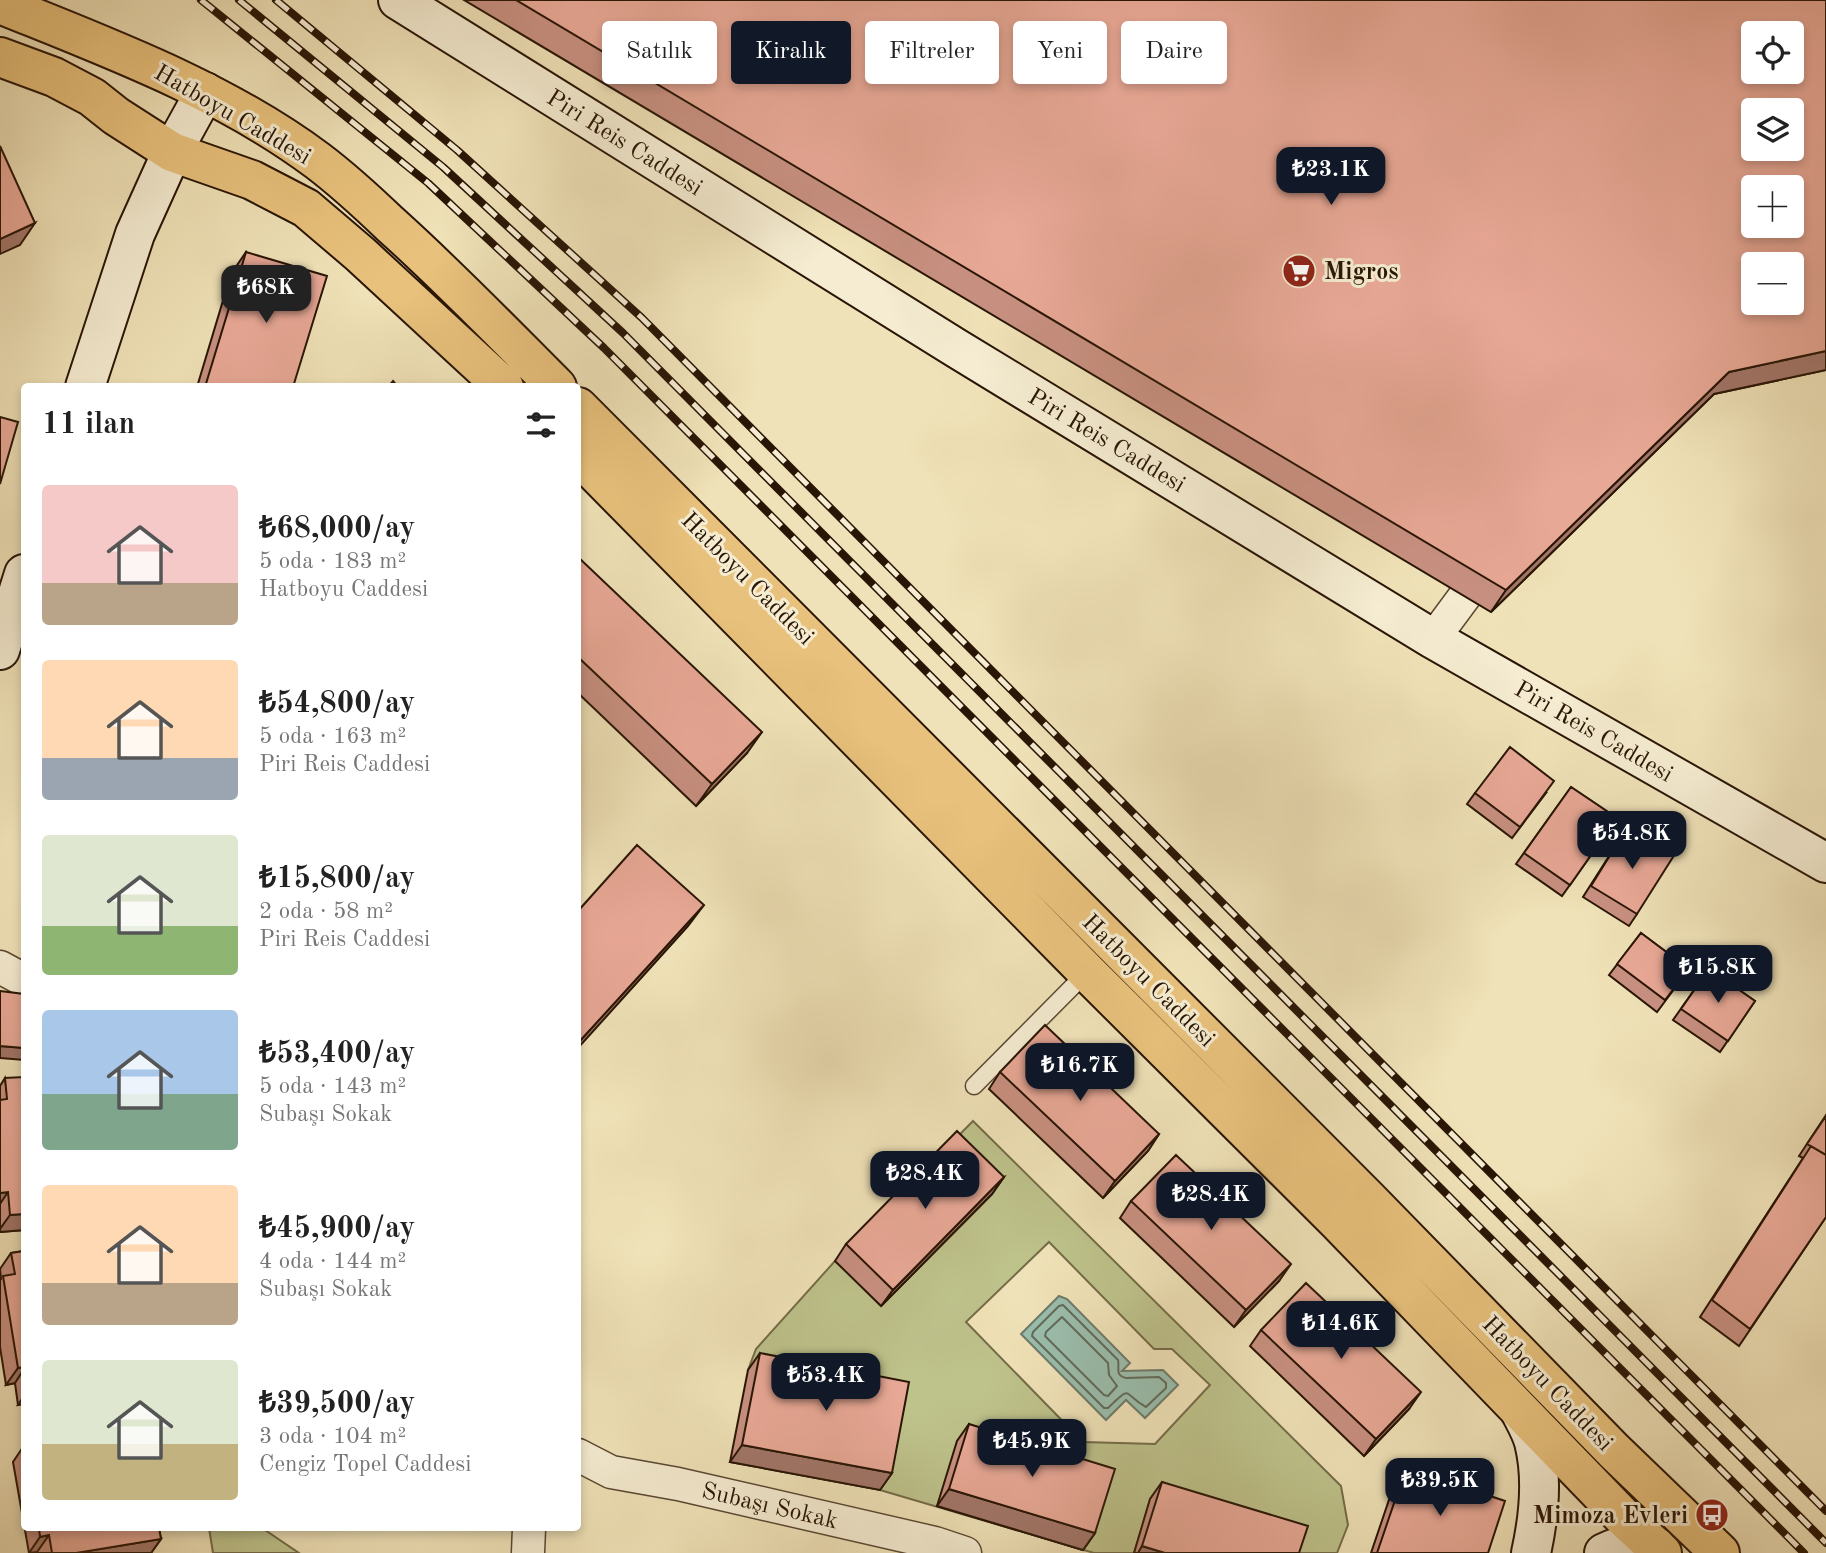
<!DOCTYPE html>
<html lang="tr">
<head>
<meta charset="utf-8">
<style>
  body { margin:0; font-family:"Old Standard TT",serif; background:#f6f6f6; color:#222; height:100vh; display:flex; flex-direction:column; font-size:26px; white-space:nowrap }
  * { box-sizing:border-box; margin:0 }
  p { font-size:23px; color:#767676 }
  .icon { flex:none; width:38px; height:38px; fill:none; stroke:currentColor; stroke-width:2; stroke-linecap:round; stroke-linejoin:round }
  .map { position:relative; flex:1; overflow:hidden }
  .side { position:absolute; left:21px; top:383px; width:560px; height:1148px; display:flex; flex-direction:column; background:#fff; border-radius:7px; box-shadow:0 4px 10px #0003 }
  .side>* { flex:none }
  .top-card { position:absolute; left:602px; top:21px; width:665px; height:63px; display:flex; gap:14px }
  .fabs { position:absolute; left:1741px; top:21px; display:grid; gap:14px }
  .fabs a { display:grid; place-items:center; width:63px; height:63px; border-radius:7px; background:#fff; box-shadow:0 4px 10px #0003; font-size:35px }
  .price { position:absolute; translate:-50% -60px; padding:0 16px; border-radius:14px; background:#111827; color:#fff; font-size:23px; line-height:46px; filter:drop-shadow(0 2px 4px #0008) }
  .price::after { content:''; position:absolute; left:50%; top:42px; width:21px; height:16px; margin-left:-10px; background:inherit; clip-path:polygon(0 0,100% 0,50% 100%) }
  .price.selected { background:#222; color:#fff }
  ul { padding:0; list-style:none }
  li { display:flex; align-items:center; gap:21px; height:175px; padding:0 21px }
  li span { display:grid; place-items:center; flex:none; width:196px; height:140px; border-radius:7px; color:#555 }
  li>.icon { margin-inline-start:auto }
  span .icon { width:84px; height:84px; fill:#fffc; stroke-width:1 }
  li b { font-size:30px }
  h2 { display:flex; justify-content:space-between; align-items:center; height:84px; padding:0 21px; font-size:30px }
  .pill { padding:0 24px; border-radius:7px; background:#fff; box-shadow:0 4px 10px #0003; font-size:24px; line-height:63px }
  .pill.selected { background:#111827; color:#fff }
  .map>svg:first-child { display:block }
</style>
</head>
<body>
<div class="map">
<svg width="1826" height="1553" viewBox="0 0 1826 1553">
  <rect width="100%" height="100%" fill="#f0e2b8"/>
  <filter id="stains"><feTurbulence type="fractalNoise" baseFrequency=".00286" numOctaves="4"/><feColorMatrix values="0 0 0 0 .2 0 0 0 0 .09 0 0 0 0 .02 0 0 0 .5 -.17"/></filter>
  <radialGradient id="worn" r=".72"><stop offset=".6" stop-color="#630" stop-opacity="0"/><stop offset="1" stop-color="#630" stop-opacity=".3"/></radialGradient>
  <path fill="#bec28b" stroke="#746c48" stroke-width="2" fill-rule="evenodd" d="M973,1121L1341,1486L1348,1525L1337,1553H1293L1151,1499L1134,1553H1094L880,1490L897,1399L748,1370L756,1349L835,1261ZM1049,1242L1154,1349H1172L1210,1385L1155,1444L1083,1442L966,1322Z
    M209,1528H262L299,1553H213Z"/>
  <path fill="#9abead" stroke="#6d7a6a" stroke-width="2" d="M1059,1296L1067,1299L1130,1363L1122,1371L1163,1370L1178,1385L1145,1418L1126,1400L1106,1420L1021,1334Z"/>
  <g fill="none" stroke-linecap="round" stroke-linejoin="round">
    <path stroke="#626a59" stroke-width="2" d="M1063,1305L1118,1360C1120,1368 1114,1375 1126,1378L1159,1377L1166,1383V1388L1146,1407C1123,1395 1133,1383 1108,1408H1104L1032,1336L1033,1332L1059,1306Z
      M1062,1317L1108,1363L1109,1375L1117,1386L1108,1396L1104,1395L1045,1336L1046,1332Z"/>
    <defs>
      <path id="lane" d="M974,1086L1088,971"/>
      <path id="street" d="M1433,639L1490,562
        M0,967L24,980
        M578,1455L611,1472L678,1484L935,1543L965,1553
        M528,1553L529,1528"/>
      <path id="secondary" d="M398,0L956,348L1433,639L1826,863
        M85,387L135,234L172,152L205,92
        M0,650L24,574
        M1520,1411C1525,1421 1531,1431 1534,1442C1543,1478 1539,1517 1531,1553
        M1604,1553C1622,1544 1636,1544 1656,1547"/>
      <path id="primary" d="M0,4C109,48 223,90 318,161C343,180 367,202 390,224C448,276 502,332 557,387
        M0,57L54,77L92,97L116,116L172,152L252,180L306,208L360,254L504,387
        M578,407L1368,1199L1614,1451L1720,1553
        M578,455L1087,972L1338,1222L1624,1518L1662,1553"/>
    </defs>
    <use href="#lane" stroke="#5b4832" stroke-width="19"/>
    <use href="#street" stroke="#5b4832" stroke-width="35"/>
    <use href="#secondary" stroke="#291505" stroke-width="42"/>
    <use href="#primary" stroke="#291505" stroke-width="42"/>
    <use href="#lane" stroke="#f5ecd1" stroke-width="16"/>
    <use href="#street" stroke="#f5ecd1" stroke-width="32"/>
    <use href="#secondary" stroke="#f5ecd1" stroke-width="38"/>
    <use href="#primary" stroke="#e8c17c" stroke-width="38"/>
    <defs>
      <path id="rail" d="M201,0L428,183L604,348L1804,1553
        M239,0L443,167L623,333L1826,1543
        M276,0L457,150L642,318L1826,1511"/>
    </defs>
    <use href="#rail" stroke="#291505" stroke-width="8"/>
    <use href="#rail" stroke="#f5ecd1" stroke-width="5" stroke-dasharray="16" stroke-linecap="butt"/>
  </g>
  <path fill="#c89081" stroke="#291505" stroke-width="2" d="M464,0H1826V370L1714,394L1491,612Z
    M246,252L293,387H197L231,274Z
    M578,557L747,753L696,806L578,693Z
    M1571,787L1617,818L1562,896L1516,864Z
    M1475,793H1546L1512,838L1467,804Z
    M1627,828L1637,914L1629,926L1583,897Z
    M1641,933L1689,969L1657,1012L1609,975Z
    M1709,969L1755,1001L1720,1052L1673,1020Z
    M1000,1072L1159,1134L1148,1151L1103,1198L989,1089Z
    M5,1078L24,1230L0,1232V1086Z
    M1826,1115V1217L1739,1346L1700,1317L1803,1158L1799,1156Z
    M1004,1177L992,1194L881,1306L835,1261L846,1244Z
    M1131,1201L1279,1281L1234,1327L1120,1218Z
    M24,1251V1404L18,1405L15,1383L6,1385L0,1347V1280L1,1279L0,1269L11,1253Z
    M1261,1330L1409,1409L1364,1456L1250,1346Z
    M760,1353L892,1473L880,1490L730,1462L748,1370Z
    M969,1424L1095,1533L1083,1550L937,1506L957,1441Z
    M24,1434V1528H159L161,1539L151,1553H29L13,1462L23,1447L22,1438Z
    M1406,1468L1488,1553H1371L1394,1485Z
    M1162,1482L1299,1553H1134L1150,1499Z"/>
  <path fill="#a27669" stroke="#291505" stroke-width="2" d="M35,223L20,245L0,254V239Z
    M1826,351V370L1714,394L1491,612L1506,590L1729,372Z
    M762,732L747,753L696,806L712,784Z
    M704,905L688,926L578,1048V1043Z
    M0,1046L24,1048V1060L0,1058Z
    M1159,1134L1148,1151L1103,1198L1115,1181Z
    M1004,1177L992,1194L881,1306L893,1290Z
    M8,1192L0,1204V1193Z
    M24,1214V1230L0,1232V1229L10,1215Z
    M1291,1264L1279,1281L1234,1327L1246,1310Z
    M24,1367V1369L15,1383L6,1385L18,1368Z
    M1421,1392L1409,1409L1364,1456L1376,1439Z
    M24,1396V1404L18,1405Z
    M742,1445L892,1473L880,1490L730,1462Z
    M949,1489L1095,1533L1083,1550L937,1506Z
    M49,1535L37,1552L29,1553L40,1537Z
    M161,1539L151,1553H76Z
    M1142,1546L1165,1553H1138Z"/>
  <path fill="#e8a896" stroke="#291505" stroke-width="2" fill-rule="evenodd" d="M516,0H1826V351L1729,372L1506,590ZM1754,33H1792V72H1754ZM1754,110H1792V149H1754ZM1754,187H1792V226H1754ZM1754,264H1792V303H1754Z
    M0,146L35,223L0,239Z
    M246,252L327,276L293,387H205Z
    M393,381L398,387H388Z
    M0,417L18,422L0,484Z
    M578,557L762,732L712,784L578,657Z
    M1510,747L1554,781L1520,827L1475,793Z
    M1571,787L1617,818L1570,885L1524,853Z
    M1627,828L1673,857L1637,914L1591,886Z
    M637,845L704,905L578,1043V911Z
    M1641,933L1689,969L1665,1000L1617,964Z
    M1709,969L1755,1001L1728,1041L1681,1009Z
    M0,991L24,994V1048L0,1046Z
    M1045,1025L1159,1134L1115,1181L1000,1072Z
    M24,1077V1214L10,1215L8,1192L0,1193V1100L7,1099L5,1078Z
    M1826,1116V1155L1807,1144Z
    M957,1131L1004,1177L893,1290L846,1244Z
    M1811,1146L1826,1155V1217L1750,1329L1712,1300Z
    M1176,1155L1291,1264L1246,1310L1131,1201Z
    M24,1251V1367L18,1368L3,1276L15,1274L11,1253Z
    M1306,1283L1421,1392L1376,1439L1261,1330Z
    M760,1353L909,1382L892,1473L742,1445Z
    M969,1424L1115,1469L1095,1533L949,1489Z
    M1406,1468L1505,1501L1488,1553H1377Z
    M1162,1482L1308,1526L1299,1553H1165L1142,1546Z
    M39,1528H159L161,1539L76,1553H52L49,1535L40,1537Z"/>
  <defs>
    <symbol id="supermarket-disc" viewBox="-11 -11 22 22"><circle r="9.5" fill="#8f2418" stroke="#f5ecd1"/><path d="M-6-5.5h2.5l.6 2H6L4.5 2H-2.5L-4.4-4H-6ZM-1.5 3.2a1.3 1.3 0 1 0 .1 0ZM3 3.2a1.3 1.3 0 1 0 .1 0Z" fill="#fff"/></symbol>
    <symbol id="bus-disc" viewBox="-11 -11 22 22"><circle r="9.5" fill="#8f2418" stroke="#f5ecd1"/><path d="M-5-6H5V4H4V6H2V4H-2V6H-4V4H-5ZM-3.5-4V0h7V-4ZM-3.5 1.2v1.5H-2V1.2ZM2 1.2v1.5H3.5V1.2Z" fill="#fff"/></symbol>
  </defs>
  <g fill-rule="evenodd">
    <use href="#supermarket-disc" x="1280" y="252" width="38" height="38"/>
    <use href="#bus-disc" x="1693" y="1496" width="38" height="38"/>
  </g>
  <g text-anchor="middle" stroke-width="6" stroke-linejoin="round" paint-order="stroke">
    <g font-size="24" fill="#291505" stroke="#f5ecd1">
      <text transform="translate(233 114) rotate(30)" y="8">Hatboyu Caddesi</text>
      <text transform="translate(625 142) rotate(32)" y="8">Piri Reis Caddesi</text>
      <text transform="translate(1107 440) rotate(31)" y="8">Piri Reis Caddesi</text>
      <text transform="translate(748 578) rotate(45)" y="8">Hatboyu Caddesi</text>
      <text transform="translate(1594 731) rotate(30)" y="8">Piri Reis Caddesi</text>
      <text transform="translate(1149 980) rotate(45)" y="8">Hatboyu Caddesi</text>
      <text transform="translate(1548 1383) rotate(46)" y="8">Hatboyu Caddesi</text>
      <text transform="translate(770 1505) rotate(13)" y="8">Subaşı Sokak</text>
    </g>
    <g font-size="24" font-weight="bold" fill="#291505" stroke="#f5ecd1" text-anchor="start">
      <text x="1324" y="279">Migros</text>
      <text x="1688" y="1523" text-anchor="end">Mimoza Evleri</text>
    </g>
  </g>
  <rect width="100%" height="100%" filter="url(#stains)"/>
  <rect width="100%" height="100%" fill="url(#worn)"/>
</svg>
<div class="fabs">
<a><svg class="icon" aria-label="locate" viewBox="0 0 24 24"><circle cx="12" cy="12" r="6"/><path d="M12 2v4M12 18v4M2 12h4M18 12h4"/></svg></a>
<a><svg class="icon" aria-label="layers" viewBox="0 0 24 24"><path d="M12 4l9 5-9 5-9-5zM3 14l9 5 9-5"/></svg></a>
<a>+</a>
<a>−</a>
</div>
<b class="price" style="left:1331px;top:207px">₺23.1K</b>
<b class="price selected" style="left:266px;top:325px">₺68K</b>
<b class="price" style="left:1632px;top:871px">₺54.8K</b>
<b class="price" style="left:1718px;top:1005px">₺15.8K</b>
<b class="price" style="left:1080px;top:1103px">₺16.7K</b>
<b class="price" style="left:925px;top:1211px">₺28.4K</b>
<b class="price" style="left:1211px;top:1232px">₺28.4K</b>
<b class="price" style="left:1341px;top:1361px">₺14.6K</b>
<b class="price" style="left:826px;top:1413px">₺53.4K</b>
<b class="price" style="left:1032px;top:1479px">₺45.9K</b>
<b class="price" style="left:1440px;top:1518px">₺39.5K</b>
<div class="top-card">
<a class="pill">Satılık</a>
<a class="pill selected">Kiralık</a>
<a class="pill">Filtreler</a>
<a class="pill">Yeni</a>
<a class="pill">Daire</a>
</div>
<section class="side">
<h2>11 ilan<svg class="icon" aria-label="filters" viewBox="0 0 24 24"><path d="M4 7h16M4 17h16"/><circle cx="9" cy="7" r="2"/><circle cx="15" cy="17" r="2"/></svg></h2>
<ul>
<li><span style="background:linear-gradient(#f6c9c9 70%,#b9a48a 0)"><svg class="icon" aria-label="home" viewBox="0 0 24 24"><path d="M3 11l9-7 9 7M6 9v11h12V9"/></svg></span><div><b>₺68,000/ay</b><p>5 oda · 183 m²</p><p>Hatboyu Caddesi</p></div></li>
<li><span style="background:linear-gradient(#ffd9b3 70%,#9aa5b1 0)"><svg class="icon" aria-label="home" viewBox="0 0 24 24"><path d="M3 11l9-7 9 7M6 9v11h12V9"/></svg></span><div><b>₺54,800/ay</b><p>5 oda · 163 m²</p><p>Piri Reis Caddesi</p></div></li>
<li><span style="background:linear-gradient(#dfe7d0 65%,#8fb573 0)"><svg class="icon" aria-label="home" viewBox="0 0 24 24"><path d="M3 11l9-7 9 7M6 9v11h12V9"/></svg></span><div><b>₺15,800/ay</b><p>2 oda · 58 m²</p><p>Piri Reis Caddesi</p></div></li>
<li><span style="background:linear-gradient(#a9c7e8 60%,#7fa58c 0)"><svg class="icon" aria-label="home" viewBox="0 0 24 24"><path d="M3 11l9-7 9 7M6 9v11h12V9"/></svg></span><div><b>₺53,400/ay</b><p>5 oda · 143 m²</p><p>Subaşı Sokak</p></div></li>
<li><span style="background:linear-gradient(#ffd9b3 70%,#b9a48a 0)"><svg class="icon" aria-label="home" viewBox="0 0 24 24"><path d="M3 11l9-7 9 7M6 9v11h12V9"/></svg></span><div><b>₺45,900/ay</b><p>4 oda · 144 m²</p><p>Subaşı Sokak</p></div></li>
<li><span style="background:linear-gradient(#dfe7d0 60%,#c2b280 0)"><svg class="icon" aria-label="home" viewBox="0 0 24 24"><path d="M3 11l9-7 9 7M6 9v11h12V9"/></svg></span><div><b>₺39,500/ay</b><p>3 oda · 104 m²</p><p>Cengiz Topel Caddesi</p></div></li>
</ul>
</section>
</div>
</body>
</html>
